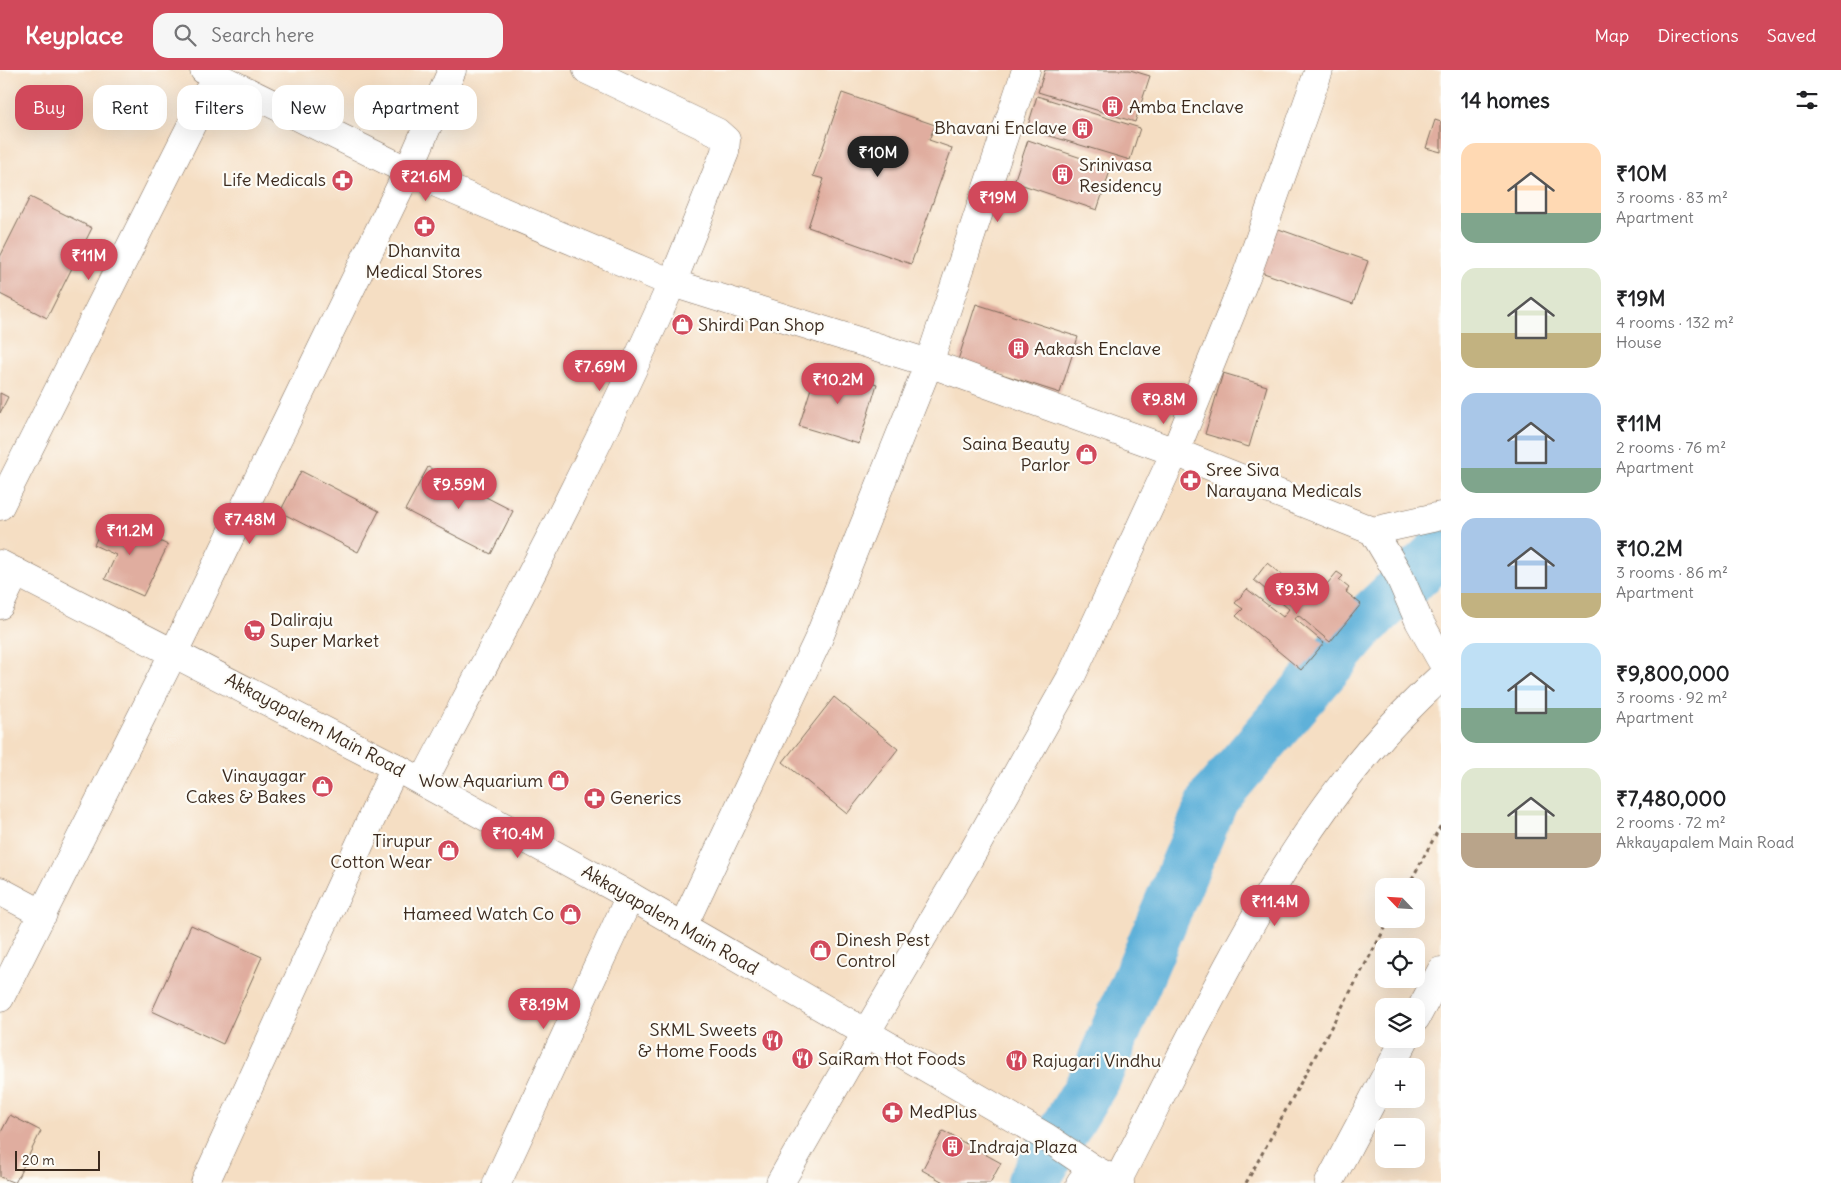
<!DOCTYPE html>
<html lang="en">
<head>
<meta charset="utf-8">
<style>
  body { margin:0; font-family:Delius,sans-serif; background:#f6f6f6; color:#202124; height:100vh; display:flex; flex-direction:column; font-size:19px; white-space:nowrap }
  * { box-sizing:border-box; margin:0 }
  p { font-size:16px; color:#757577 }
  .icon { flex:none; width:28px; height:28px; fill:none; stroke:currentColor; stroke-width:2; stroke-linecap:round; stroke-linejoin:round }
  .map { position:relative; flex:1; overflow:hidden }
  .details { display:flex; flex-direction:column; background:#fff; width:400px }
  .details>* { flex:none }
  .top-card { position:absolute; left:15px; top:15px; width:475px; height:45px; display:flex; gap:10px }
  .needle { width:32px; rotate:295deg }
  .tools { position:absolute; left:1375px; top:808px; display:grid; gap:10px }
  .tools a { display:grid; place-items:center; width:50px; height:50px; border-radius:10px; background:#fff; box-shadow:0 5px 20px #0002; font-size:25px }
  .scale { position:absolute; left:15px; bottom:12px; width:85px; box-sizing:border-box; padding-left:5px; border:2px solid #3b2a1e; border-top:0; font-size:14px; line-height:18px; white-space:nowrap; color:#3b2a1e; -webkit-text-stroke:4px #fdfcf7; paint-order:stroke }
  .price { position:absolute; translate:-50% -42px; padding:0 11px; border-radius:18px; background:#d1495b; color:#fff; font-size:16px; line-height:32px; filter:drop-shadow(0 1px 2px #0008) }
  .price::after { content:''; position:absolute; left:50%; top:30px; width:15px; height:11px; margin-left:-8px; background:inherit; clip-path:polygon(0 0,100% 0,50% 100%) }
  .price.on { background:#222; color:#fff }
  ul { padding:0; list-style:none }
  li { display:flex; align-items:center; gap:15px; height:125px; padding:0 20px }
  li span { display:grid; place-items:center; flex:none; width:140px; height:100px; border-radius:15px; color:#555 }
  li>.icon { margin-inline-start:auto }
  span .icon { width:60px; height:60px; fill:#fffc; stroke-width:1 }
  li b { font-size:21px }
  h2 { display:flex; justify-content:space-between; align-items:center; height:60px; padding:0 20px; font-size:21px }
  .pill { padding:0 18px; border-radius:15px; background:#fff; box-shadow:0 5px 20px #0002; font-size:18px; line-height:45px }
  .pill.on { background:#d1495b; color:#fff }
  header { display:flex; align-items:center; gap:30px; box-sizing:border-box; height:70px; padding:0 25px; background:#d1495b; color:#fff }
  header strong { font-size:24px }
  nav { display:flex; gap:28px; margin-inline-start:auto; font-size:18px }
  .search { width:350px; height:45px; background:#f6f6f6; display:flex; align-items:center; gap:12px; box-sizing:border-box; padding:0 18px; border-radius:15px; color:#757577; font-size:19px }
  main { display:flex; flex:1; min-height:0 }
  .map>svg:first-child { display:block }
</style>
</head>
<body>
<header>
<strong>Keyplace</strong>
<div class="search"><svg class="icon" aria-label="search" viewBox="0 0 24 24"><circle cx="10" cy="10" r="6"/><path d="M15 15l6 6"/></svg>Search here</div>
<nav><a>Map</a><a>Directions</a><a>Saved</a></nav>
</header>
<main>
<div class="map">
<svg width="1441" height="1113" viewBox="0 0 1441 1113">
  <rect width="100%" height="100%" fill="#fdfcf7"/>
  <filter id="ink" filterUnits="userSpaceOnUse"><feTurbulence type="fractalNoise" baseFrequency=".02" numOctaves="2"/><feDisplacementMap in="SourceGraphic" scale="10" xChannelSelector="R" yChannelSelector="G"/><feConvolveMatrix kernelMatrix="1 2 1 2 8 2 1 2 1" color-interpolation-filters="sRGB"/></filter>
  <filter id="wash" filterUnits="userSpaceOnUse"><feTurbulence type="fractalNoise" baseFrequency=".0096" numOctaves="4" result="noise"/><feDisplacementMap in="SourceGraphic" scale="20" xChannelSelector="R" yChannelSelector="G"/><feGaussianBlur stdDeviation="1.12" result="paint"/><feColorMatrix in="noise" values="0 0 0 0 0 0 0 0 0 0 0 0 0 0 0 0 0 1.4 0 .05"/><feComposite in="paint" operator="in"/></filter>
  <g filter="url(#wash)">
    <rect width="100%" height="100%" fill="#f5dec3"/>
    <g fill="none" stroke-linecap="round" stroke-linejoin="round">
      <path stroke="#5eb1d9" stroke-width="51" d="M1032,1113L1096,1007L1214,728L1363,554L1441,481"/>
    </g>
    <g id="blocks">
      <path fill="#e0ad9f" d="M1045,0H1130L1150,6L1135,52L1038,22Z
        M842,23L935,55L929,70L952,78L911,194L808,157L824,109L813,106Z
        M1037,26L1140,58L1130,90L1027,59Z
        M1435,50L1441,52V82L1426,78Z
        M1028,70L1111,98L1097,140L1014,112Z
        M30,127L92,158L47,248L0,224V187Z
        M1273,157L1368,191L1353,234L1258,201Z
        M976,234L1078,267L1060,323L958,290Z
        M818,296L877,314L859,374L799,356Z
        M1223,303L1267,316L1249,377L1205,364Z
        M0,323L8,327L0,343Z
        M428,397L513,441L491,484L405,440Z
        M301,401L379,441L358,482L280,442Z
        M107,447L168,475L143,526L105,509L116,485L94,475Z
        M1267,493L1301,521L1305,517L1317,526L1337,502L1343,506L1339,510L1349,518L1346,522L1361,534L1330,572L1298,545L1295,549L1324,573L1301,600L1236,546L1243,539L1235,533L1247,519L1283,547L1289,539L1254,510Z
        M834,627L898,679L847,744L783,692Z
        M191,855L262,887L223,974L152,941Z
        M10,1045L41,1061L15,1113L0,1107V1064Z
        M943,1061L1001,1093L990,1113H945L922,1100Z"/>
    </g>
  </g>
  <g filter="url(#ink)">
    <use href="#blocks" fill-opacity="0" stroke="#7c6958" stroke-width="1"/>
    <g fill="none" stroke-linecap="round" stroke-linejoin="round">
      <defs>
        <path id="minor" d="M204,0L408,101L672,213L725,82L726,70L717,62L587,0
          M1319,0L1247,204L1175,382L1373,461L1399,505L1419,551L1441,590
          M0,436L216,6
          M1373,461L1441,446
          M0,535L16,502
          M423,712C509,547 597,383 672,213L929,293L1026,0
          M0,821L43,844
          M683,856L818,570L929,293L1175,382L1070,609L974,780L866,963L780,1113
          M0,928L174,582L408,101L452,0
          M1416,948L1441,901
          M1391,996L1405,969
          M1117,1112C1192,967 1264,805 1370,680C1392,654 1416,630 1441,607
          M205,1113L395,697
          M497,1113L630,826
          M1080,1113L1092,1098
          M1329,1113L1384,1009"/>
        <path id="major" d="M0,494L395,697L630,826L1046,1067L1092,1098L1120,1113"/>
      </defs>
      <use href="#minor" stroke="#7c6958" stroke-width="29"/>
      <use href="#major" stroke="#7c6958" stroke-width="29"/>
      <path stroke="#7c6958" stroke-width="3" stroke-dasharray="4 4" stroke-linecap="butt" d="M1408,816L1441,755
        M1246,1113L1390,849"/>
      <use href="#minor" stroke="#fff" stroke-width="28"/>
      <use href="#major" stroke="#fff" stroke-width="28"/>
    </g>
  </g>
  <defs>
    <symbol id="building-disc" viewBox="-11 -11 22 22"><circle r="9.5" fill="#d1495b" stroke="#fdfcf7"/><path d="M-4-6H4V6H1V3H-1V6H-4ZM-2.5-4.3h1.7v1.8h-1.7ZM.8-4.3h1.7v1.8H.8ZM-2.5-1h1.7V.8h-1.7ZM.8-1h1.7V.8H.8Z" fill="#fff"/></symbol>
    <symbol id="pharmacy-disc" viewBox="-11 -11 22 22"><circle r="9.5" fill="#d1495b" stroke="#fdfcf7"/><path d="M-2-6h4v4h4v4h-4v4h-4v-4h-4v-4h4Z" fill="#fff"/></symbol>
    <symbol id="shop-disc" viewBox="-11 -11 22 22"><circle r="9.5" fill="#d1495b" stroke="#fdfcf7"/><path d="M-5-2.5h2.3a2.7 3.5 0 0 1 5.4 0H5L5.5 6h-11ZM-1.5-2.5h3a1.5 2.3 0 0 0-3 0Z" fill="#fff"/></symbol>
    <symbol id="supermarket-disc" viewBox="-11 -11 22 22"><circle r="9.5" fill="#d1495b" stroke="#fdfcf7"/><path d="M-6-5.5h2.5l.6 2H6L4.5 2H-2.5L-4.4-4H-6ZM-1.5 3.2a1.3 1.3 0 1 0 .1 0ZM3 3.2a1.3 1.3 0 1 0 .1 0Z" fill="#fff"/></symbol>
    <symbol id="restaurant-disc" viewBox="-11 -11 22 22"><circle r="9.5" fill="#d1495b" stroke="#fdfcf7"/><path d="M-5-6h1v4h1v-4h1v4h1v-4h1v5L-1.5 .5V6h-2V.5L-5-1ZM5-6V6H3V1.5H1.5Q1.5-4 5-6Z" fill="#fff"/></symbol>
  </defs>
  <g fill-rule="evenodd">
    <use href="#building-disc" x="1100" y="24" width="25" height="25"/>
    <use href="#building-disc" x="1070" y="46" width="25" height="25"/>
    <use href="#building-disc" x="1050" y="92" width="25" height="25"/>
    <use href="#pharmacy-disc" x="330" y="98" width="25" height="25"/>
    <use href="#pharmacy-disc" x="412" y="144" width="25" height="25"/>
    <use href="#shop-disc" x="670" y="242" width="25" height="25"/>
    <use href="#building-disc" x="1006" y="266" width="25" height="25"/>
    <use href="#shop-disc" x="1074" y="372" width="25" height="25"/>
    <use href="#pharmacy-disc" x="1178" y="398" width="25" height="25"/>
    <use href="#supermarket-disc" x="242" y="548" width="25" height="25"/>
    <use href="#shop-disc" x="546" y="698" width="25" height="25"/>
    <use href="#shop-disc" x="310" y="704" width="25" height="25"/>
    <use href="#pharmacy-disc" x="582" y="716" width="25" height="25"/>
    <use href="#shop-disc" x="436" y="768" width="25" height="25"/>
    <use href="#shop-disc" x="558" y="832" width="25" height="25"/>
    <use href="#shop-disc" x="808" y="868" width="25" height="25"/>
    <use href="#restaurant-disc" x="760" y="958" width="25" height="25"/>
    <use href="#restaurant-disc" x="790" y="976" width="25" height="25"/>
    <use href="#restaurant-disc" x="1004" y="978" width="25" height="25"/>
    <use href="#pharmacy-disc" x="880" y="1030" width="25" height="25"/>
    <use href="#building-disc" x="940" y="1064" width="25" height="25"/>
  </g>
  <g text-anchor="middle" stroke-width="4.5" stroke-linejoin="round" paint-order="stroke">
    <g font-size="18" fill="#3b2a1e" stroke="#fdfcf7" text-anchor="start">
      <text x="1129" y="43">Amba Enclave</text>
      <text x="1067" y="64" text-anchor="end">Bhavani Enclave</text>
      <text x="1079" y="101">Srinivasa<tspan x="1079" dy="21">Residency</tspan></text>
      <text x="326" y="116" text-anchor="end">Life Medicals</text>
      <text x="424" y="187" text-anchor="middle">Dhanvita<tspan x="424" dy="21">Medical Stores</tspan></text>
      <text x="698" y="261">Shirdi Pan Shop</text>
      <text x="1034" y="285">Aakash Enclave</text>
      <text x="1070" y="380" text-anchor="end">Saina Beauty<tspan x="1070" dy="21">Parlor</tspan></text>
      <text x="1206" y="406">Sree Siva<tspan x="1206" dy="21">Narayana Medicals</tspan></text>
      <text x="270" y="556">Daliraju<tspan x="270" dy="21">Super Market</tspan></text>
      <text x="306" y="712" text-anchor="end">Vinayagar<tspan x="306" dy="21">Cakes &amp; Bakes</tspan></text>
      <text x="543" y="717" text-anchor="end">Wow Aquarium</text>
      <text x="610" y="734">Generics</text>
      <text x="432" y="777" text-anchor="end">Tirupur<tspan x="432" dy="21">Cotton Wear</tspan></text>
      <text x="554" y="850" text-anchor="end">Hameed Watch Co</text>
      <text x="836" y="876">Dinesh Pest<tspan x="836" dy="21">Control</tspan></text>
      <text x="757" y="966" text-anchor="end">SKML Sweets<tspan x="757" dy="21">&amp; Home Foods</tspan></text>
      <text x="818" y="995">SaiRam Hot Foods</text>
      <text x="1032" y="997">Rajugari Vindhu</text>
      <text x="909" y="1048">MedPlus</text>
      <text x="969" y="1083">Indraja Plaza</text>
    </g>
    <g font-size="18" fill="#3b2a1e" stroke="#fdfcf7">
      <text transform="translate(315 655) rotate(28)" y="6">Akkayapalem Main Road</text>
      <text transform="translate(670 850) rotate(30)" y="6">Akkayapalem Main Road</text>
    </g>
  </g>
</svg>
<div class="tools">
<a><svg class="needle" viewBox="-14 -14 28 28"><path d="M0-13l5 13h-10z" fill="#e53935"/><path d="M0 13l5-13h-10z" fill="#757577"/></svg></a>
<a><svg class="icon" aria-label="locate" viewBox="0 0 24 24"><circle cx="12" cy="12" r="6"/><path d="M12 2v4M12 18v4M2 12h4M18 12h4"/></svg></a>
<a><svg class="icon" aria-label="layers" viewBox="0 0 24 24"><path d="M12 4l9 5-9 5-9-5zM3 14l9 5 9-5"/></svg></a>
<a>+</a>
<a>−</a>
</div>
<div class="scale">20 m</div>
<b class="price on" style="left:878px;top:108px">₹10M</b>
<b class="price" style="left:426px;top:132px">₹21.6M</b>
<b class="price" style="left:998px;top:153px">₹19M</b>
<b class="price" style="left:89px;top:211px">₹11M</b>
<b class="price" style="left:600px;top:322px">₹7.69M</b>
<b class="price" style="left:838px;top:335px">₹10.2M</b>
<b class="price" style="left:1164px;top:355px">₹9.8M</b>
<b class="price" style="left:459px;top:440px">₹9.59M</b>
<b class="price" style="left:250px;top:475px">₹7.48M</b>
<b class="price" style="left:130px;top:486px">₹11.2M</b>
<b class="price" style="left:1297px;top:545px">₹9.3M</b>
<b class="price" style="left:518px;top:789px">₹10.4M</b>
<b class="price" style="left:1275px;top:857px">₹11.4M</b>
<b class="price" style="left:544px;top:960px">₹8.19M</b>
<div class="top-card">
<a class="pill on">Buy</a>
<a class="pill">Rent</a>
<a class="pill">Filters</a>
<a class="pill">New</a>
<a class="pill">Apartment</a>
</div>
</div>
<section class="details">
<h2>14 homes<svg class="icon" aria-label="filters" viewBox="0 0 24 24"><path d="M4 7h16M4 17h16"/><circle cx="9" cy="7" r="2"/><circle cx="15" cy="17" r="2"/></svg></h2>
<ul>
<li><span style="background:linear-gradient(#ffd9b3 70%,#7fa58c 0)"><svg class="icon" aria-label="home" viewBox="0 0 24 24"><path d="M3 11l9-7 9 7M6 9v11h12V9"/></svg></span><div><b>₹10M</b><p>3 rooms · 83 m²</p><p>Apartment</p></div></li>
<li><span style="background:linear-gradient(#dfe7d0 65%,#c2b280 0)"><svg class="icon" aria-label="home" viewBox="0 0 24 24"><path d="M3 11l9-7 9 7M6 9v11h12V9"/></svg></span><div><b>₹19M</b><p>4 rooms · 132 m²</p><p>House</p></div></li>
<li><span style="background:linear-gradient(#a9c7e8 75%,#7fa58c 0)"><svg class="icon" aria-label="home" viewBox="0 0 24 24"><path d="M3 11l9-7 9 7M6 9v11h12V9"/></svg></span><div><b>₹11M</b><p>2 rooms · 76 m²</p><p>Apartment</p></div></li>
<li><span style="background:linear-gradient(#a9c7e8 75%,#c2b280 0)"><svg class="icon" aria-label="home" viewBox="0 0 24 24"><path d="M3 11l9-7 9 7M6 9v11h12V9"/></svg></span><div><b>₹10.2M</b><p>3 rooms · 86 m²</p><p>Apartment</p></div></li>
<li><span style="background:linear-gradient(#bfe0f5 65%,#7fa58c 0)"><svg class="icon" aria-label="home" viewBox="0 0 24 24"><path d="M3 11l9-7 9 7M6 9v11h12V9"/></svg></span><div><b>₹9,800,000</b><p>3 rooms · 92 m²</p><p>Apartment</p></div></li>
<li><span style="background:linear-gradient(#dfe7d0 65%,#b9a48a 0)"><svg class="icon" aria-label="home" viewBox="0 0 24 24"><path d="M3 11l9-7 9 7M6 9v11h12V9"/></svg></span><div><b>₹7,480,000</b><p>2 rooms · 72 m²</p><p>Akkayapalem Main Road</p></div></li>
</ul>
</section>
</main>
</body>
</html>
